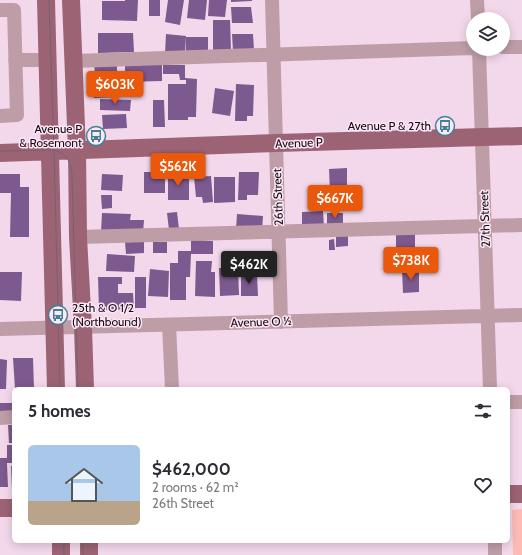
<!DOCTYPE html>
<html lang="en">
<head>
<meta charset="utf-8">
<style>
  body { margin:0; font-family:Cabin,sans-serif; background:#f7f7f7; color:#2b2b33; height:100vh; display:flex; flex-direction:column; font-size:15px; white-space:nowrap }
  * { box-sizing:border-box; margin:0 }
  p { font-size:13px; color:#7c7c81 }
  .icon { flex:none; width:22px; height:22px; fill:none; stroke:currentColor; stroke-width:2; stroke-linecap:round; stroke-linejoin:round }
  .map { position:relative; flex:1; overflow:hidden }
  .details { position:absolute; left:12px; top:387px; width:498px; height:156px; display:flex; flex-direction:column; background:#fff; border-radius:6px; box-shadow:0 2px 10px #0003 }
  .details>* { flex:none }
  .controls { position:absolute; left:466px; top:12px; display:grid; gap:8px }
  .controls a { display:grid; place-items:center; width:44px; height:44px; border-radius:50%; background:#fff; box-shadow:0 2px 10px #0003; font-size:20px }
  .price { position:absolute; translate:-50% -34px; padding:0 9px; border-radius:4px; background:#ea580c; color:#fff; font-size:13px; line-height:26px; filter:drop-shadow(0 1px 2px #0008) }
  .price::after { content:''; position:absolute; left:50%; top:24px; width:12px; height:9px; margin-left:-6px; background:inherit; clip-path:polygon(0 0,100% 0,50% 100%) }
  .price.current { background:#222; color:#fff }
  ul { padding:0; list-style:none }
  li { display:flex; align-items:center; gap:12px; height:100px; padding:0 16px }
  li+li { border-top:1px solid #e1e1e2 }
  li span { display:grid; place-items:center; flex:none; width:112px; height:80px; border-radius:6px; color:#555 }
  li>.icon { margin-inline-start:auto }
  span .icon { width:48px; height:48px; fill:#fffc; stroke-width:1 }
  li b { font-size:17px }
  h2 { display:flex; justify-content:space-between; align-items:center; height:48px; padding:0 16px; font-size:17px }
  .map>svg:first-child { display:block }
</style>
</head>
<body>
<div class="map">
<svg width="522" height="555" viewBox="0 0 522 555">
  <rect width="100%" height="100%" fill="#f3d8eb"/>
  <path fill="#febab4" d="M522,509V555H513L512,510Z"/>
  <path fill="#7c598e" d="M125,0H138L137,21L102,20V1H125Z
    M149,0H160V16H149Z
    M168,0H184L180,25L165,22Z
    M189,0H207L205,20L187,18Z
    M209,0H227L225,17L208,16Z
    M231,0H252V1L231,2Z
    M231,7H251L253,23H232Z
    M213,20H230L231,52H213Z
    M98,33H133L134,52L98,53Z
    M166,34L186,36L185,54L165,53Z
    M232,34H253L254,50L233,51Z
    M186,37H208V53H186Z
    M117,64V80H93V73H95L94,65Z
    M162,64V81L125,82V66Z
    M163,65H185V78L197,79L196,117H188V120H168V84H186V80H180L179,74H163Z
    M117,82L118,97L94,98L93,90H95V83Z
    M236,84L254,85L253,116H247V121H235Z
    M215,88L234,91L230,116L212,113Z
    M100,99L131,100L130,111L100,110Z
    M153,100H164L165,127H153Z
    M126,114L127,128L103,129L102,115Z
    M347,168V192L330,193L329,169Z
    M144,172H165V193H144Z
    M239,172H259L258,195H247V200H238Z
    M0,174H20V187H29V237H10L11,193H0Z
    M102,174L123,175L122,191L101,190Z
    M168,174H189V200H168Z
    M211,176L213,202L203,203L202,197H196L194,177Z
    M214,177H235V202L214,203Z
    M101,195H112V208L102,209Z
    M323,211L324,227H302V212Z
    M177,212L179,229L169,230L167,213Z
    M102,213L131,214L130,220H144L143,233H101Z
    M327,213H343V225H327Z
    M237,214L263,216L262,231L236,229Z
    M396,234H415V248H396Z
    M336,236H348V246L336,247Z
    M334,239L335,250H329V240Z
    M191,240L213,241V254H191L190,277H186V300H170V263H178V251H191Z
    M144,241V253L126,254L125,242Z
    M153,242H167V253H153Z
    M107,254L135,256L134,272L106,271Z
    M196,261H212L211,272H215V297L195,296Z
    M219,268H238L239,295L220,296Z
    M150,269L169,271L168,297L148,296Z
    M402,270H419V292L403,293Z
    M0,272H22L21,301L0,300Z
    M257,274L258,296H241V275Z
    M98,277H122V284H118V293H133L134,309L99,310Z
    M135,277H146V308H135Z
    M13,358H33L34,388L15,389Z
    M0,359L7,360L6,389H0Z
    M0,403H14V414L0,415Z
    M8,425H14V443H9Z
    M7,445H14V463H7L8,487H0V458H7Z
    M11,466H14V489H12Z"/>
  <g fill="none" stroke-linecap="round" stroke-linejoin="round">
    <path stroke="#be9da6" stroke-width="14" d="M272,0L281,322
      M477,0L478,19
      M0,10H14L17,115L0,116
      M503,47H522
      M479,49L490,389
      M15,60H48
      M74,61L473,48
      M78,237L522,225
      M169,325L172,389
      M0,329L522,315
      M508,402H522
      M0,418L14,417
      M495,541V555"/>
    <path stroke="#9c6374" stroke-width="18" d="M46,0L56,389
      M71,0L77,151L78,237L83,328L85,389
      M0,153L276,143L522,136
      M508,494H522
      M0,508H14
      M61,541V555
      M89,541V555"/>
    <path stroke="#746370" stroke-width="1" d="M49,0L54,150L60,389
      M0,151L54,150C68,154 71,163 72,176L78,389
      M64,541V555
      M83,541V555"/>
  </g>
  <defs>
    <symbol id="bus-ring" viewBox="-11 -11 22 22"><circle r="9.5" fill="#fde7f6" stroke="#408194" stroke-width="1.5"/><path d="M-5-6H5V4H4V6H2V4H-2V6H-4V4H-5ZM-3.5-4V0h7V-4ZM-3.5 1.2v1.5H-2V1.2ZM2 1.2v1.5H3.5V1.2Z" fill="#408194"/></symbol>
  </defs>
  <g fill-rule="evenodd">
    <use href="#bus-ring" x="434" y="115" width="22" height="22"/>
    <use href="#bus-ring" x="85" y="125" width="22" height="22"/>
    <use href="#bus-ring" x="47" y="304" width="22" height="22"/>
  </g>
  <g text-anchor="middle" stroke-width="3" stroke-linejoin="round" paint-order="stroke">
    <g font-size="12" fill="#160d14" stroke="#fde7f6" text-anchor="end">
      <text x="431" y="130">Avenue P &amp; 27th</text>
      <text x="82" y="133">Avenue P<tspan x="82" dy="14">&amp; Rosemont</tspan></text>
      <text x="72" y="312" text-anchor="start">25th &amp; O 1/2<tspan x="72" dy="14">(Northbound)</tspan></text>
    </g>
    <g font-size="12" fill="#160d14" stroke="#fde7f6">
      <text transform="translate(299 143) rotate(-2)" y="4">Avenue P</text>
      <text transform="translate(278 197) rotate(-92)" y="4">26th Street</text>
      <text transform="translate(485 219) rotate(-92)" y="4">27th Street</text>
      <text transform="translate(261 322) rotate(-2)" y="4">Avenue O ½</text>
    </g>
  </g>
</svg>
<div class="controls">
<a><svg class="icon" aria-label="layers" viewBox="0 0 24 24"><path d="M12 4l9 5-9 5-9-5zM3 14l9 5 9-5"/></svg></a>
</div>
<b class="price" style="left:115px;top:105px">$603K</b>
<b class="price" style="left:178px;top:187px">$562K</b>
<b class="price" style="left:335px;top:219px">$667K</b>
<b class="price" style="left:411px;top:281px">$738K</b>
<b class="price current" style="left:249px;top:285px">$462K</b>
<section class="details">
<h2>5 homes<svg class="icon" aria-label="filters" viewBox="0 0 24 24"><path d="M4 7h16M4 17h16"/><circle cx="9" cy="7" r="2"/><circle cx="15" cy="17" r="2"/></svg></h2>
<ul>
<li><span style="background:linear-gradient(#a9c7e8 70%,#b9a48a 0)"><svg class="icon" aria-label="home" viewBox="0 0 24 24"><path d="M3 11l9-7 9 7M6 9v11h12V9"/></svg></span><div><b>$462,000</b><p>2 rooms · 62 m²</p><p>26th Street</p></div><svg class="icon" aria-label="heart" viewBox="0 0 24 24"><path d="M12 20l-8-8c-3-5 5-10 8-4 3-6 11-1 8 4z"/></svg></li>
</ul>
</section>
</div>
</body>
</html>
